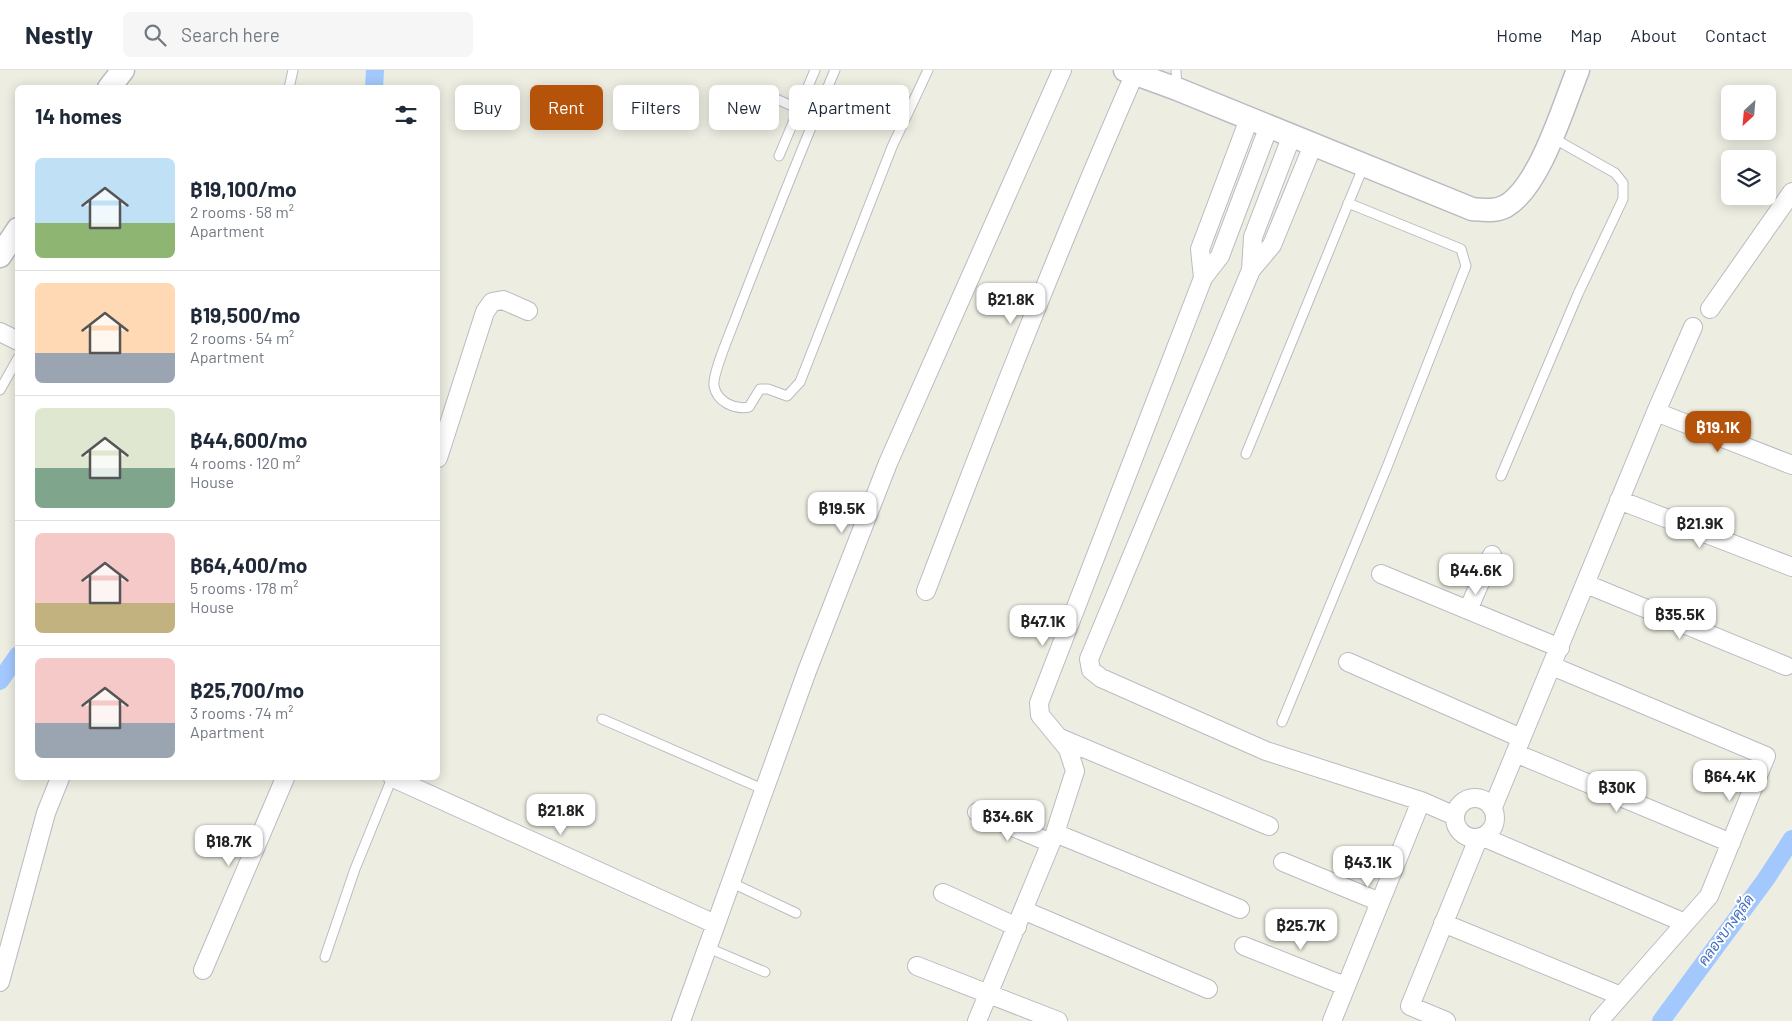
<!DOCTYPE html>
<html lang="en">
<head>
<meta charset="utf-8">
<style>
  body { margin:0; font-family:Barlow,Sarabun,sans-serif; background:#f6f6f7; color:#1f2937; height:100vh; display:flex; flex-direction:column; font-size:19px; white-space:nowrap }
  * { box-sizing:border-box; margin:0 }
  p { font-size:16px; color:#747a83 }
  .icon { flex:none; width:28px; height:28px; fill:none; stroke:currentColor; stroke-width:2; stroke-linecap:round; stroke-linejoin:round }
  .map { position:relative; flex:1; overflow:hidden }
  .drawer { position:absolute; left:15px; top:15px; width:425px; height:695px; display:flex; flex-direction:column; background:#fff; border-radius:8px; box-shadow:0 2px 12px #0003 }
  .drawer>* { flex:none }
  .guide { position:absolute; left:455px; top:15px; width:475px; height:45px; display:flex; gap:10px }
  .needle { width:32px; rotate:206deg }
  .fabs { position:absolute; left:1721px; top:15px; display:grid; gap:10px }
  .fabs a { display:grid; place-items:center; width:55px; height:55px; border-radius:8px; background:#fff; box-shadow:0 2px 12px #0003; font-size:25px }
  .price { position:absolute; translate:-50% -42px; padding:0 11px; border-radius:10px; background:#fff; color:#222; font-size:16px; line-height:32px; filter:drop-shadow(0 1px 2px #0008) }
  .price::after { content:''; position:absolute; left:50%; top:30px; width:15px; height:11px; margin-left:-8px; background:inherit; clip-path:polygon(0 0,100% 0,50% 100%) }
  .price.current { background:#b45309; color:#fff }
  ul { padding:0; list-style:none }
  li { display:flex; align-items:center; gap:15px; height:125px; padding:0 20px }
  li+li { border-top:1px solid #e0e1e3 }
  li span { display:grid; place-items:center; flex:none; width:140px; height:100px; border-radius:8px; color:#555 }
  li>.icon { margin-inline-start:auto }
  span .icon { width:60px; height:60px; fill:#fffc; stroke-width:1 }
  li b { font-size:21px }
  h2 { display:flex; justify-content:space-between; align-items:center; height:60px; padding:0 20px; font-size:21px }
  .tag { padding:0 18px; border-radius:8px; background:#fff; box-shadow:0 2px 12px #0003; font-size:18px; line-height:45px }
  .tag.current { background:#b45309; color:#fff }
  header { display:flex; align-items:center; gap:30px; box-sizing:border-box; height:70px; padding:0 25px; background:#fff; border-bottom:1px solid #e0e1e3 }
  header strong { font-size:24px }
  nav { display:flex; gap:28px; margin-inline-start:auto; font-size:18px }
  .search { width:350px; height:45px; background:#f6f6f7; display:flex; align-items:center; gap:12px; box-sizing:border-box; padding:0 18px; border-radius:8px; color:#747a83; font-size:19px }
  .map>svg:first-child { display:block }
</style>
</head>
<body>
<header>
<strong>Nestly</strong>
<div class="search"><svg class="icon" aria-label="search" viewBox="0 0 24 24"><circle cx="10" cy="10" r="6"/><path d="M15 15l6 6"/></svg>Search here</div>
<nav><a>Home</a><a>Map</a><a>About</a><a>Contact</a></nav>
</header>
<div class="map">
<svg width="1792" height="951" viewBox="0 0 1792 951">
  <rect width="100%" height="100%" fill="#edede2"/>
  <g fill="none" stroke-linecap="round" stroke-linejoin="round">
    <path stroke="#a3c8fd" stroke-width="18" d="M374,18L375,0
      M0,611L18,585
      M1661,951L1766,809L1792,769"/>
    <defs>
      <path id="service" d="M835,0C800,82 768,164 736,247C731,261 712,304 714,316C717,332 735,340 749,337L760,319H768L787,326L800,312L892,77L928,0
        M1176,0L1177,19
        M289,18L293,0
        M774,28L799,39
        M779,86L815,0
        M0,320L18,288
        M1246,384L1364,95
        M1501,406L1578,224L1623,129V113L1615,103L1553,68
        M602,649L765,720
        M1282,652L1387,397L1466,196L1461,179L1348,133
        M730,812L796,843
        M706,877L765,902
        M325,887L355,799L392,708"/>
      <path id="minor" d="M1249,49L1200,179L1203,208L1220,186L1269,56
        M1292,65L1253,167L1251,200L1272,175L1313,75
        M1251,200L1089,589L1091,600L1101,608L1266,681L1421,731L1455,746
        M1710,239L1792,122
        M0,262L18,271
        M1656,342L1792,395
        M438,388L485,242L492,232L503,230L528,241
        M1619,430L1792,497
        M1381,504L1560,578
        M1586,514L1786,596
        M926,521C992,347 1060,174 1135,3
        M1468,540L1492,485
        M1348,592L1521,668
        M1552,596L1766,686L1709,826L1599,951
        M1060,668L1269,756
        M1515,683L1731,773
        M393,708L715,854
        M1455 748a20 20 0 1 1 40 0a20 20 0 1 1-40 0Z
        M1493,737L1656,342L1693,257
        M977,742L1051,773
        M1055,763L1240,839
        M1483,767L1685,853
        M1283,792L1380,832
        M943,823L1017,857
        M1023,840L1208,919
        M1443,853L1621,926
        M1244,876L1345,916
        M917,896L1058,951
        M203,900L285,708
        M0,912L46,743L60,708
        M681,951L807,601L888,393L1062,0
        M977,951L1055,763L1075,701L1068,679L1040,645L1039,633L1203,208
        M1332,951L1421,731
        M1446,951L1410,936L1478,769"/>
      <path id="tertiary" d="M1125,0L1177,19L1472,139C1484,140 1495,142 1506,136C1540,116 1563,37 1578,0
        M109,18L123,0
        M0,186L18,159"/>
    </defs>
    <use href="#service" stroke="#babbc1" stroke-width="11"/>
    <use href="#minor" stroke="#babbc1" stroke-width="20"/>
    <use href="#tertiary" stroke="#babbc1" stroke-width="25"/>
    <use href="#service" stroke="#fff" stroke-width="9"/>
    <use href="#minor" stroke="#fff" stroke-width="18"/>
    <use href="#tertiary" stroke="#fff" stroke-width="22"/>
  </g>
  <g text-anchor="middle" stroke-width="4" stroke-linejoin="round" paint-order="stroke">
    <g font-size="15" font-style="italic" fill="#456fc0" stroke="#fff">
      <text transform="translate(1726 860) rotate(-54)" y="5">คลองบางคูลัด</text>
    </g>
  </g>
</svg>
<div class="fabs">
<a><svg class="needle" viewBox="-14 -14 28 28"><path d="M0-13l5 13h-10z" fill="#e53935"/><path d="M0 13l5-13h-10z" fill="#747a83"/></svg></a>
<a><svg class="icon" aria-label="layers" viewBox="0 0 24 24"><path d="M12 4l9 5-9 5-9-5zM3 14l9 5 9-5"/></svg></a>
</div>
<b class="price" style="left:1011px;top:255px">฿21.8K</b>
<b class="price current" style="left:1718px;top:383px">฿19.1K</b>
<b class="price" style="left:842px;top:464px">฿19.5K</b>
<b class="price" style="left:1700px;top:479px">฿21.9K</b>
<b class="price" style="left:1476px;top:526px">฿44.6K</b>
<b class="price" style="left:1680px;top:570px">฿35.5K</b>
<b class="price" style="left:1043px;top:577px">฿47.1K</b>
<b class="price" style="left:1730px;top:732px">฿64.4K</b>
<b class="price" style="left:1617px;top:743px">฿30K</b>
<b class="price" style="left:561px;top:766px">฿21.8K</b>
<b class="price" style="left:1008px;top:772px">฿34.6K</b>
<b class="price" style="left:229px;top:797px">฿18.7K</b>
<b class="price" style="left:1368px;top:818px">฿43.1K</b>
<b class="price" style="left:1301px;top:881px">฿25.7K</b>
<div class="guide">
<a class="tag">Buy</a>
<a class="tag current">Rent</a>
<a class="tag">Filters</a>
<a class="tag">New</a>
<a class="tag">Apartment</a>
</div>
<section class="drawer">
<h2>14 homes<svg class="icon" aria-label="filters" viewBox="0 0 24 24"><path d="M4 7h16M4 17h16"/><circle cx="9" cy="7" r="2"/><circle cx="15" cy="17" r="2"/></svg></h2>
<ul>
<li><span style="background:linear-gradient(#bfe0f5 65%,#8fb573 0)"><svg class="icon" aria-label="home" viewBox="0 0 24 24"><path d="M3 11l9-7 9 7M6 9v11h12V9"/></svg></span><div><b>฿19,100/mo</b><p>2 rooms · 58 m²</p><p>Apartment</p></div></li>
<li><span style="background:linear-gradient(#ffd9b3 70%,#9aa5b1 0)"><svg class="icon" aria-label="home" viewBox="0 0 24 24"><path d="M3 11l9-7 9 7M6 9v11h12V9"/></svg></span><div><b>฿19,500/mo</b><p>2 rooms · 54 m²</p><p>Apartment</p></div></li>
<li><span style="background:linear-gradient(#dfe7d0 60%,#7fa58c 0)"><svg class="icon" aria-label="home" viewBox="0 0 24 24"><path d="M3 11l9-7 9 7M6 9v11h12V9"/></svg></span><div><b>฿44,600/mo</b><p>4 rooms · 120 m²</p><p>House</p></div></li>
<li><span style="background:linear-gradient(#f6c9c9 70%,#c2b280 0)"><svg class="icon" aria-label="home" viewBox="0 0 24 24"><path d="M3 11l9-7 9 7M6 9v11h12V9"/></svg></span><div><b>฿64,400/mo</b><p>5 rooms · 178 m²</p><p>House</p></div></li>
<li><span style="background:linear-gradient(#f6c9c9 65%,#9aa5b1 0)"><svg class="icon" aria-label="home" viewBox="0 0 24 24"><path d="M3 11l9-7 9 7M6 9v11h12V9"/></svg></span><div><b>฿25,700/mo</b><p>3 rooms · 74 m²</p><p>Apartment</p></div></li>
</ul>
</section>
</div>
</body>
</html>
